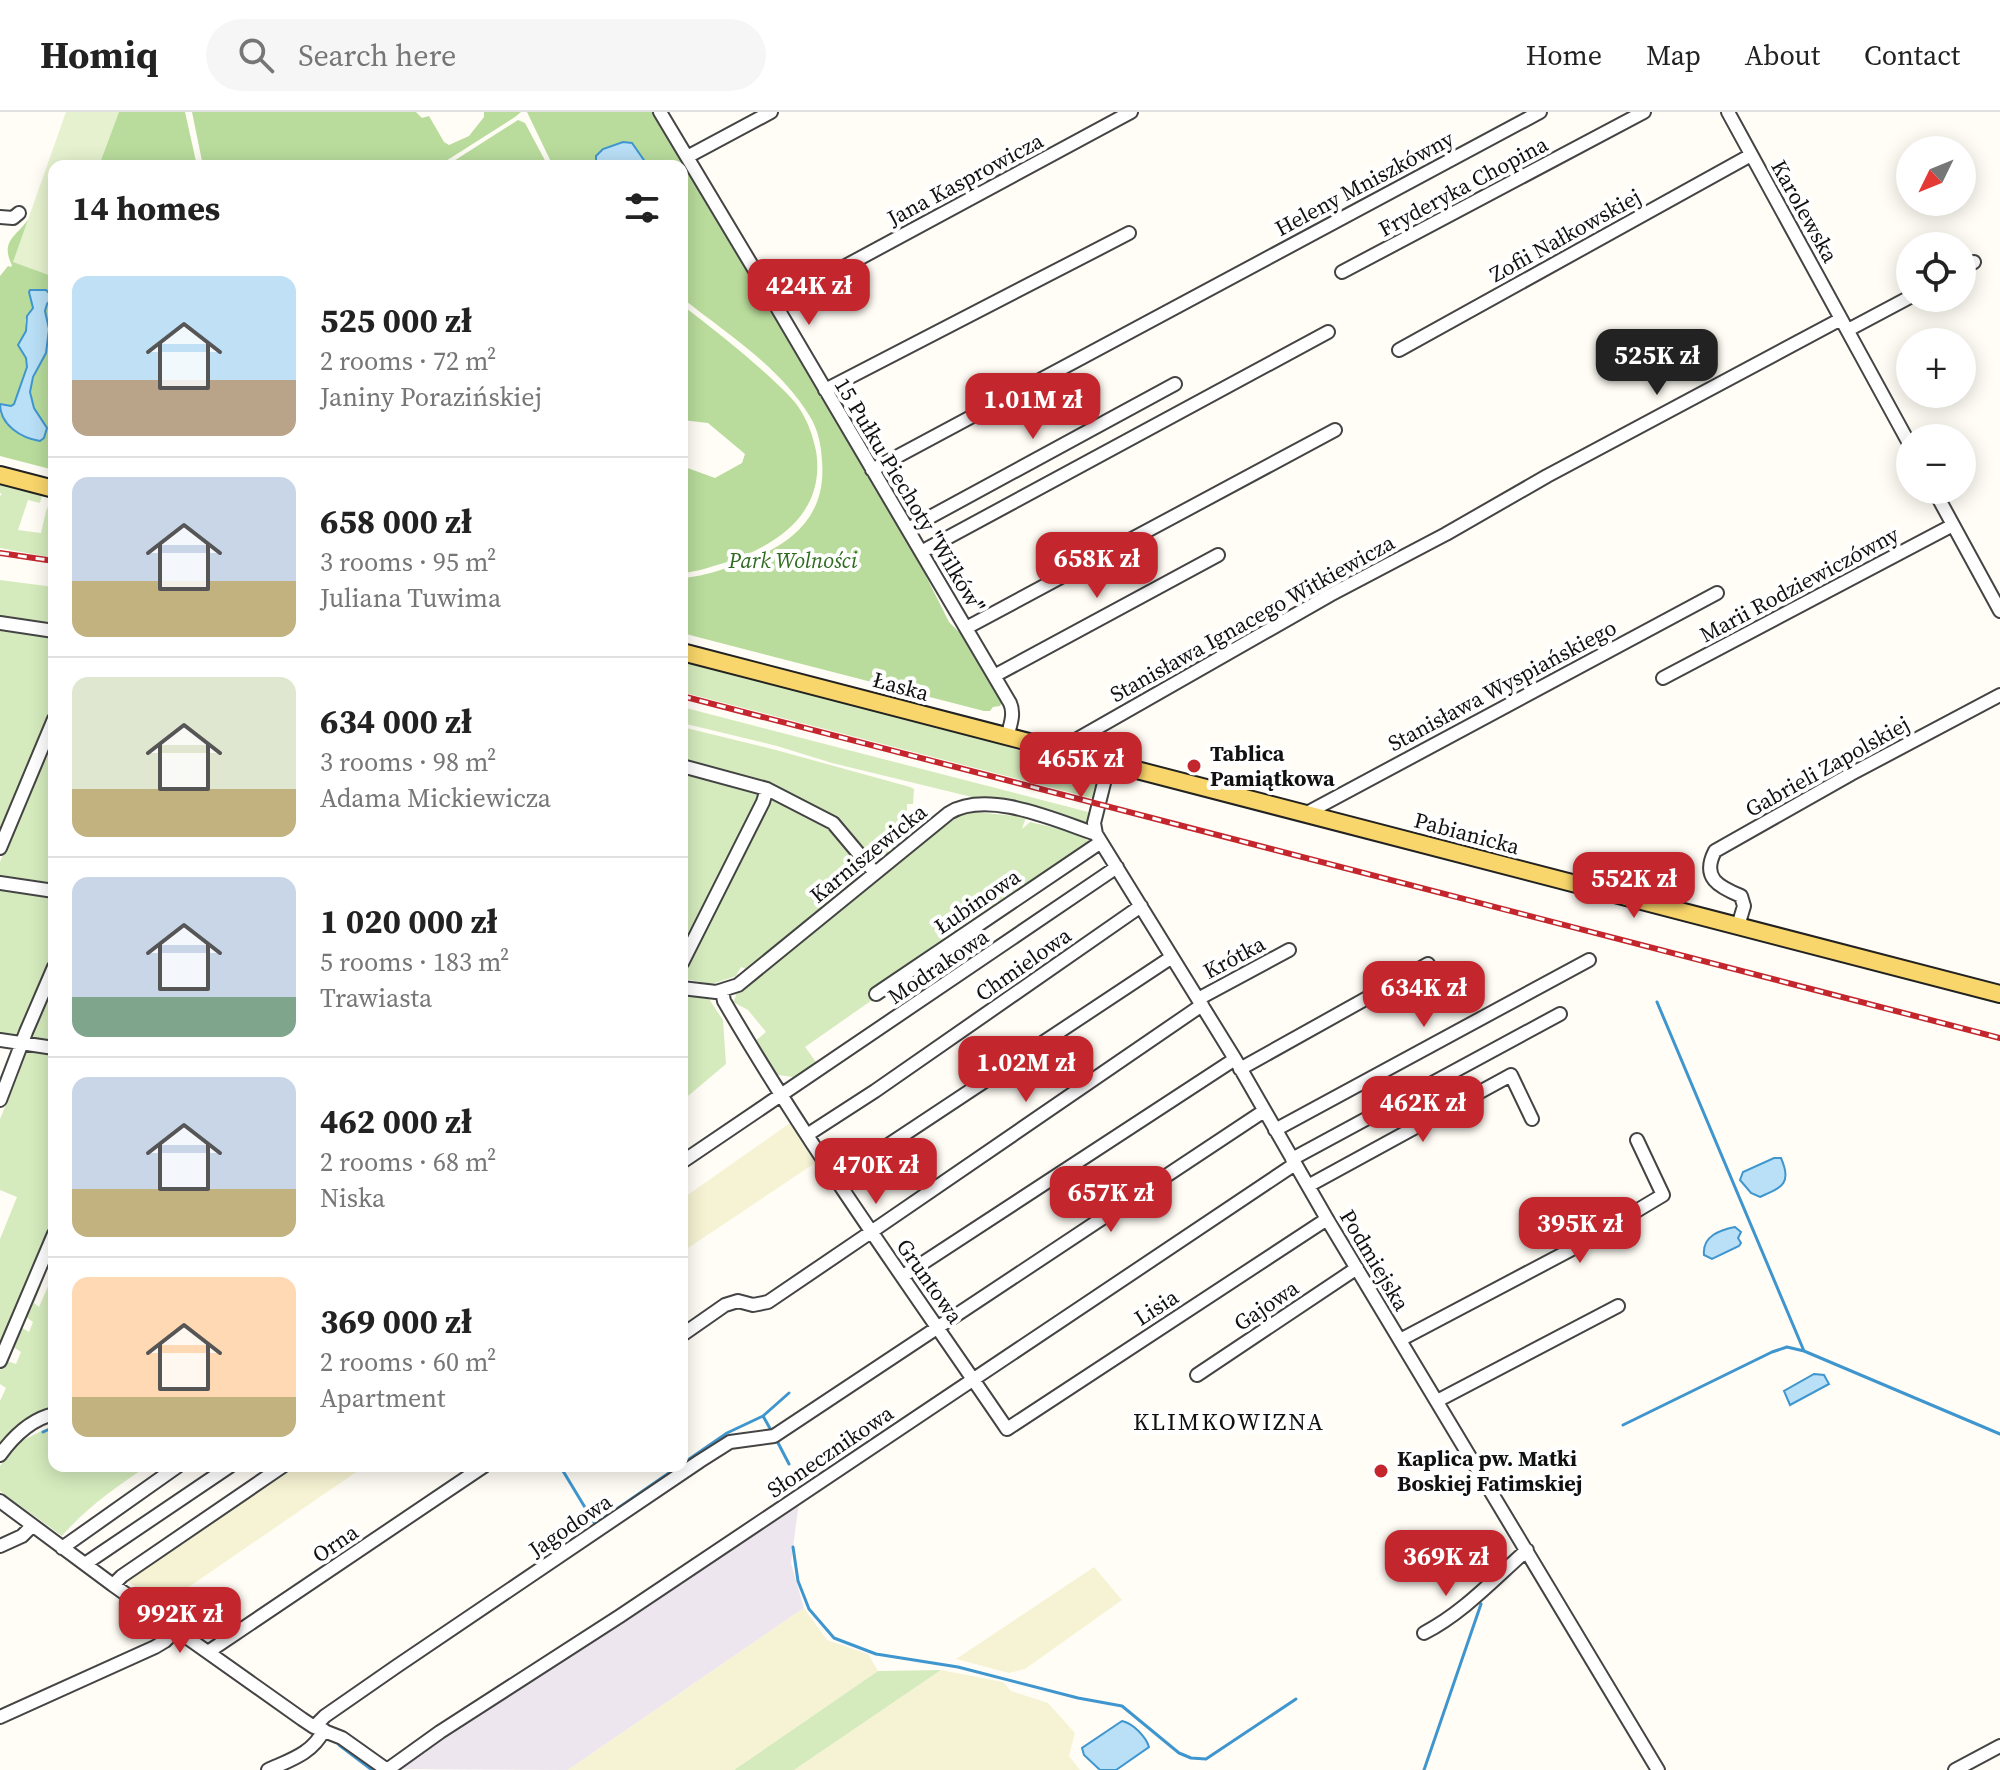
<!DOCTYPE html>
<html lang="en">
<head>
<meta charset="utf-8">
<style>
  body { margin:0; font-family:"Source Serif 4",serif; background:#f6f6f6; color:#222; height:100vh; display:flex; flex-direction:column; font-size:30px; white-space:nowrap }
  * { box-sizing:border-box; margin:0 }
  p { font-size:26px; color:#767676 }
  .icon { flex:none; width:44px; height:44px; fill:none; stroke:currentColor; stroke-width:2; stroke-linecap:round; stroke-linejoin:round }
  .map { position:relative; flex:1; overflow:hidden }
  .side { position:absolute; left:48px; top:48px; width:640px; height:1312px; display:flex; flex-direction:column; background:#fff; border-radius:16px; box-shadow:0 4px 20px #0003 }
  .side>* { flex:none }
  .needle { width:52px; rotate:227deg }
  .controls { position:absolute; left:1896px; top:24px; display:grid; gap:16px }
  .controls a { display:grid; place-items:center; width:80px; height:80px; border-radius:50%; background:#fff; box-shadow:0 4px 20px #0003; font-size:40px }
  .price { position:absolute; translate:-50% -68px; padding:0 18px; border-radius:16px; background:#c4262e; color:#fff; font-size:26px; line-height:52px; filter:drop-shadow(0 2px 4px #0008) }
  .price::after { content:''; position:absolute; left:50%; top:48px; width:24px; height:18px; margin-left:-12px; background:inherit; clip-path:polygon(0 0,100% 0,50% 100%) }
  .price.current { background:#222; color:#fff }
  ul { padding:0; list-style:none }
  li { display:flex; align-items:center; gap:24px; height:200px; padding:0 24px }
  li+li { border-top:2px solid #e0e0e0 }
  li span { display:grid; place-items:center; flex:none; width:224px; height:160px; border-radius:16px; color:#555 }
  li>.icon { margin-inline-start:auto }
  span .icon { width:96px; height:96px; fill:#fffc; stroke-width:1 }
  li b { font-size:34px }
  h2 { display:flex; justify-content:space-between; align-items:center; height:96px; padding:0 24px; font-size:34px }
  header { display:flex; align-items:center; gap:48px; box-sizing:border-box; height:112px; padding:0 40px; background:#fff; border-bottom:2px solid #e0e0e0 }
  header strong { font-size:38px }
  nav { display:flex; gap:44px; margin-inline-start:auto; font-size:28px }
  .search { width:560px; height:72px; background:#f6f6f6; display:flex; align-items:center; gap:20px; box-sizing:border-box; padding:0 28px; border-radius:44px; color:#767676; font-size:30px }
  .map>svg:first-child { display:block }
</style>
</head>
<body>
<header>
<strong>Homiq</strong>
<div class="search"><svg class="icon" aria-label="search" viewBox="0 0 24 24"><circle cx="10" cy="10" r="6"/><path d="M15 15l6 6"/></svg>Search here</div>
<nav><a>Home</a><a>Map</a><a>About</a><a>Contact</a></nav>
</header>
<div class="map">
<svg width="2000" height="1658" viewBox="0 0 2000 1658">
  <rect width="100%" height="100%" fill="#fffdf5"/>
  <path fill="#eee6ef" d="M799,1390L791,1451L804,1496L568,1658L393,1657Z"/>
  <path fill="#f6f3d4" d="M790,1011L815,1051L682,1140V1087Z
    M292,1354H365L161,1494L126,1468Z
    M1094,1455L1122,1488L1025,1557L1009,1561L956,1547Z
    M804,1496L827,1528L868,1542L878,1559L734,1658H568Z
    M941,1558L1003,1570L1011,1579L1048,1591L1075,1621L1069,1644L1080,1658H794Z"/>
  <path fill="#d5ebbd" d="M0,372L42,383L40,391L28,388L18,418L41,421L46,399L54,382V446L0,436V384L2,382L0,381Z
    M0,468L54,475V513L0,505Z
    M0,517L54,524V593L0,722Z
    M682,546L974,622V625L1006,634L1052,650L1081,658L1088,661L1093,667L1096,666L1097,673L1095,687L682,580Z
    M682,595L1092,701L1088,710L1079,711L832,651L777,634L682,611Z
    M682,615L776,638L910,675L914,677L913,692H907V707L910,708V724L874,753L855,730L853,724L837,708L682,648Z
    M54,623V771L0,763V750Z
    M682,660L758,680L756,692L682,839V770L686,761L682,759Z
    M772,686L832,718L867,758L746,857L741,855L736,864L712,872L685,867L687,854Z
    M965,699L1026,705L1022,717L1030,710L1077,721L1090,730L1088,734L870,880L875,886L805,935L819,954L793,965L778,963L754,930L766,920L748,898L733,890L736,884L735,883L940,718Z
    M0,778L54,787V839L26,904L22,920L11,926L0,924Z
    M54,869V932L32,928L30,924Z
    M682,883L709,887L723,908L726,952L682,989Z
    M31,937L54,940V1105L0,1235V1127L17,1085L0,1078V1007L19,961L17,958L25,941Z
    M54,1161V1298L0,1341V1289L6,1276L0,1272V1259L4,1248L16,1252L21,1240L12,1234L19,1214L29,1220L33,1210L23,1203L36,1172L41,1174L34,1191L39,1195Z
    M54,1313V1354H147C115,1376 87,1395 62,1424L0,1379V1354L17,1331Z
    M941,1558L794,1658H734L878,1559Z"/>
  <path fill="#b9dc9c" d="M107,0H185L197,54H54V358L0,344V301L7,313L47,316C12,268 45,266 49,220C50,212 44,203 46,195C47,190 50,187 51,183L46,178H30L32,196L25,208L26,219L18,233L26,246L27,255L13,294L0,292V164L8,154L11,155L12,153C0,130 16,124 27,109C37,96 41,65 52,52C65,35 91,15 107,0Z
    M192,0H416L422,6L429,4L444,30L449,33L469,24L484,5V0H521L515,5L438,54H203Z
    M527,0H655L921,448L919,450L949,510L964,525L968,532H970L1003,588L1000,594L993,595L990,599H984L682,521V466C699,465 714,460 730,455C782,438 827,412 822,349C821,332 818,317 809,303C779,254 726,221 682,186V54H648L632,31L595,52L596,54H553Z
    M518,8L525,11L548,54H446Z
    M682,193C713,217 744,241 772,267C782,277 794,287 801,299C809,312 813,325 816,339C826,402 776,434 724,451C710,455 696,460 682,461V354L715,366L742,351L745,342L708,311L682,308Z"/>
  <path fill="#e6f2cf" d="M66,0H119L99,54H54V165L13,150Z"/>
  <path fill="#b9e0f7" stroke="#3f96cf" stroke-width="2" d="M623,30L632,31L648,54H596V44L603,37Z
    M30,178H46L53,185L47,192L45,199L49,217L46,241L33,265L30,280L34,296L47,316L44,326L40,329C21,326 0,313 0,292L11,294L14,292L27,255L26,246L18,233L26,219L27,204L33,196L29,180Z
    M1774,1046H1781C1792,1071 1783,1075 1760,1085L1751,1081L1740,1068L1743,1060Z
    M1735,1115L1741,1120L1738,1126L1741,1131L1739,1134L1712,1147L1704,1143C1702,1124 1720,1118 1735,1115Z
    M1814,1262L1824,1263L1829,1272L1790,1293L1784,1279Z
    M1122,1609C1133,1611 1146,1625 1149,1635L1116,1658H1100L1084,1643L1082,1636Z"/>
  <g fill="none" stroke-linecap="round" stroke-linejoin="round">
    <path stroke="#3f96cf" stroke-width="3" d="M1657,890L1804,1239L2000,1322
      M1623,1313L1772,1240L1787,1235L1804,1239
      M43,1320L54,1315
      M772,1320L763,1304L789,1281
      M776,1327L789,1352
      M682,1352L727,1321L763,1304
      M560,1354L595,1412L679,1354
      M793,1435L798,1469L809,1497L834,1526L876,1542L958,1555L1078,1586L1122,1594L1179,1641L1191,1646L1206,1647L1296,1587
      M339,1633L372,1658
      M1424,1658L1481,1492"/>
    <defs>
      <path id="minor" d="M660,0L775,192L1010,591C1015,602 1010,614 1007,625
        M1728,0L1910,333
        M687,45L771,0
        M0,105L13,106L19,101
        M1962,157L1974,150
        M1342,160L1644,0
        M775,192L1131,0
        M1848,218L1910,185
        M1399,238L1751,43
        M825,278L1129,121
        M872,358L1540,0
        M1934,378L2000,499
        M908,417L1175,272
        M921,440L1328,220
        M0,511L54,519
        M966,516L1335,318
        M994,564L1218,443
        M1663,566L1953,413
        M1066,640L1074,629L1330,483L1446,422L1547,364L1841,207
        M1109,651L1094,711L1096,722L1235,947L1327,1107L1658,1658
        M682,654L767,677L833,711L875,761
        M1305,702L1717,481
        M0,736L54,607
        M0,771L54,779
        M1738,814L1744,794L1741,784C1719,775 1701,766 1715,739L1851,662L2000,583
        M682,851L763,690L767,677
        M682,876L716,880L738,873L949,701C988,677 1057,709 1096,722
        M722,879L724,889C810,1037 911,1176 1007,1317L1327,1107
        M876,882L1101,730
        M1198,887L1289,838
        M0,928L54,936
        M1240,957L1428,852
        M0,988L26,920L54,855
        M1275,1018L1589,848
        M807,1023L875,979L1141,794
        M1292,1047L1560,902
        M682,1050L1117,755
        M837,1067L1172,845
        M1308,1074L1511,963L1532,1007
        M903,1164L1235,947
        M682,1223L725,1193L738,1189L753,1193L768,1190L871,1120L1202,893
        M1400,1228L1576,1135L1663,1083L1637,1028
        M0,1249L54,1122
        M1197,1263L1357,1156
        M1437,1289L1618,1194
        M0,1343C13,1325 32,1307 54,1302
        M0,1389L113,1473L302,1607L314,1615L342,1626L387,1658
        M0,1434L22,1424L32,1414
        M62,1436L178,1354
        M85,1452L230,1354
        M113,1473L122,1464L283,1354
        M1424,1521C1463,1501 1494,1467 1527,1438
        M208,1540L484,1354
        M0,1605L155,1535L165,1529L176,1518
        M314,1615L325,1604L397,1554L700,1349L730,1330L774,1324L1264,999
        M268,1658C290,1648 312,1642 324,1618
        M387,1658L440,1620L620,1504L1295,1052
        M1955,1658L2000,1634"/>
      <path id="major" d="M0,363L54,377
        M682,540L2000,882"/>
    </defs>
    <use href="#minor" stroke="#444" stroke-width="16"/>
    <use href="#major" stroke="#222" stroke-width="20"/>
    <use href="#minor" stroke="#fff" stroke-width="12"/>
    <use href="#major" stroke="#f9d66b" stroke-width="16"/>
    <defs>
      <path id="rail" d="M0,441L54,449
        M682,584L2000,926"/>
    </defs>
    <use href="#rail" stroke="#c4262e" stroke-width="6"/>
    <use href="#rail" stroke="#fff" stroke-width="3" stroke-dasharray="9" stroke-linecap="butt"/>
  </g>
  <g fill="#c4262e" stroke="#fff" stroke-width="3">
    <circle cx="1194" cy="654" r="8"/>
    <circle cx="1381" cy="1359" r="8"/>
  </g>
  <g text-anchor="middle" stroke-width="8" stroke-linejoin="round" paint-order="stroke">
    <g font-size="22" fill="#111" stroke="#fff">
      <text transform="translate(965 67) rotate(-28)" y="8">Jana Kasprowicza</text>
      <text transform="translate(1364 71) rotate(-28)" y="8">Heleny Mniszkówny</text>
      <text transform="translate(1463 74) rotate(-28)" y="8">Fryderyka Chopina</text>
      <text transform="translate(1805 99) rotate(61)" y="8">Karolewska</text>
      <text transform="translate(1565 123) rotate(-29)" y="8">Zofii Nałkowskiej</text>
      <text transform="translate(910 383) rotate(59)" y="8">15 Pułku Piechoty "Wilków"</text>
      <text transform="translate(1799 472) rotate(-28)" y="8">Marii Rodziewiczówny</text>
      <text transform="translate(1252 506) rotate(-29)" y="8">Stanisława Ignacego Witkiewicza</text>
      <text transform="translate(1502 573) rotate(-28)" y="8">Stanisława Wyspiańskiego</text>
      <text transform="translate(901 574) rotate(15)" y="8">Łaska</text>
      <text transform="translate(1827 654) rotate(-29)" y="8">Gabrieli Zapolskiej</text>
      <text transform="translate(1467 721) rotate(15)" y="8">Pabianicka</text>
      <text transform="translate(868 741) rotate(-39)" y="8">Karniszewicka</text>
      <text transform="translate(977 789) rotate(-34)" y="8">Łubinowa</text>
      <text transform="translate(1234 845) rotate(-28)" y="8">Krótka</text>
      <text transform="translate(1023 852) rotate(-35)" y="8">Chmielowa</text>
      <text transform="translate(938 854) rotate(-34)" y="8">Modrakowa</text>
      <text transform="translate(1375 1148) rotate(59)" y="8">Podmiejska</text>
      <text transform="translate(930 1169) rotate(55)" y="8">Gruntowa</text>
      <text transform="translate(1266 1193) rotate(-34)" y="8">Gajowa</text>
      <text transform="translate(1156 1195) rotate(-33)" y="8">Lisia</text>
      <text transform="translate(830 1339) rotate(-34)" y="8">Słonecznikowa</text>
      <text transform="translate(570 1413) rotate(-34)" y="8">Jagodowa</text>
      <text transform="translate(335 1431) rotate(-34)" y="8">Orna</text>
    </g>
    <g font-size="22" font-style="italic" fill="#2f6b1f" stroke="#fff">
      <text x="793" y="456">Park Wolności</text>
    </g>
    <g font-size="22" font-weight="bold" fill="#111" stroke="#fff" text-anchor="start">
      <text x="1210" y="649">Tablica<tspan x="1210" dy="25">Pamiątkowa</tspan></text>
      <text x="1397" y="1354">Kaplica pw. Matki<tspan x="1397" dy="25">Boskiej Fatimskiej</tspan></text>
    </g>
    <g font-size="24" letter-spacing="2" fill="#111" stroke="#fff">
      <text x="1229" y="1318">KLIMKOWIZNA</text>
    </g>
  </g>
</svg>
<div class="controls">
<a><svg class="needle" viewBox="-14 -14 28 28"><path d="M0-13l5 13h-10z" fill="#e53935"/><path d="M0 13l5-13h-10z" fill="#767676"/></svg></a>
<a><svg class="icon" aria-label="locate" viewBox="0 0 24 24"><circle cx="12" cy="12" r="6"/><path d="M12 2v4M12 18v4M2 12h4M18 12h4"/></svg></a>
<a>+</a>
<a>−</a>
</div>
<b class="price" style="left:809px;top:215px">424K zł</b>
<b class="price current" style="left:1657px;top:285px">525K zł</b>
<b class="price" style="left:1033px;top:329px">1.01M zł</b>
<b class="price" style="left:1097px;top:488px">658K zł</b>
<b class="price" style="left:1081px;top:688px">465K zł</b>
<b class="price" style="left:1634px;top:808px">552K zł</b>
<b class="price" style="left:1424px;top:917px">634K zł</b>
<b class="price" style="left:1026px;top:992px">1.02M zł</b>
<b class="price" style="left:1423px;top:1032px">462K zł</b>
<b class="price" style="left:876px;top:1094px">470K zł</b>
<b class="price" style="left:1111px;top:1122px">657K zł</b>
<b class="price" style="left:1580px;top:1153px">395K zł</b>
<b class="price" style="left:1446px;top:1486px">369K zł</b>
<b class="price" style="left:180px;top:1543px">992K zł</b>
<section class="side">
<h2>14 homes<svg class="icon" aria-label="filters" viewBox="0 0 24 24"><path d="M4 7h16M4 17h16"/><circle cx="9" cy="7" r="2"/><circle cx="15" cy="17" r="2"/></svg></h2>
<ul>
<li><span style="background:linear-gradient(#bfe0f5 65%,#b9a48a 0)"><svg class="icon" aria-label="home" viewBox="0 0 24 24"><path d="M3 11l9-7 9 7M6 9v11h12V9"/></svg></span><div><b>525 000 zł</b><p>2 rooms · 72 m²</p><p>Janiny Porazińskiej</p></div></li>
<li><span style="background:linear-gradient(#c9d6e8 65%,#c2b280 0)"><svg class="icon" aria-label="home" viewBox="0 0 24 24"><path d="M3 11l9-7 9 7M6 9v11h12V9"/></svg></span><div><b>658 000 zł</b><p>3 rooms · 95 m²</p><p>Juliana Tuwima</p></div></li>
<li><span style="background:linear-gradient(#dfe7d0 70%,#c2b280 0)"><svg class="icon" aria-label="home" viewBox="0 0 24 24"><path d="M3 11l9-7 9 7M6 9v11h12V9"/></svg></span><div><b>634 000 zł</b><p>3 rooms · 98 m²</p><p>Adama Mickiewicza</p></div></li>
<li><span style="background:linear-gradient(#c9d6e8 75%,#7fa58c 0)"><svg class="icon" aria-label="home" viewBox="0 0 24 24"><path d="M3 11l9-7 9 7M6 9v11h12V9"/></svg></span><div><b>1 020 000 zł</b><p>5 rooms · 183 m²</p><p>Trawiasta</p></div></li>
<li><span style="background:linear-gradient(#c9d6e8 70%,#c2b280 0)"><svg class="icon" aria-label="home" viewBox="0 0 24 24"><path d="M3 11l9-7 9 7M6 9v11h12V9"/></svg></span><div><b>462 000 zł</b><p>2 rooms · 68 m²</p><p>Niska</p></div></li>
<li><span style="background:linear-gradient(#ffd9b3 75%,#c2b280 0)"><svg class="icon" aria-label="home" viewBox="0 0 24 24"><path d="M3 11l9-7 9 7M6 9v11h12V9"/></svg></span><div><b>369 000 zł</b><p>2 rooms · 60 m²</p><p>Apartment</p></div></li>
</ul>
</section>
</div>
</body>
</html>
